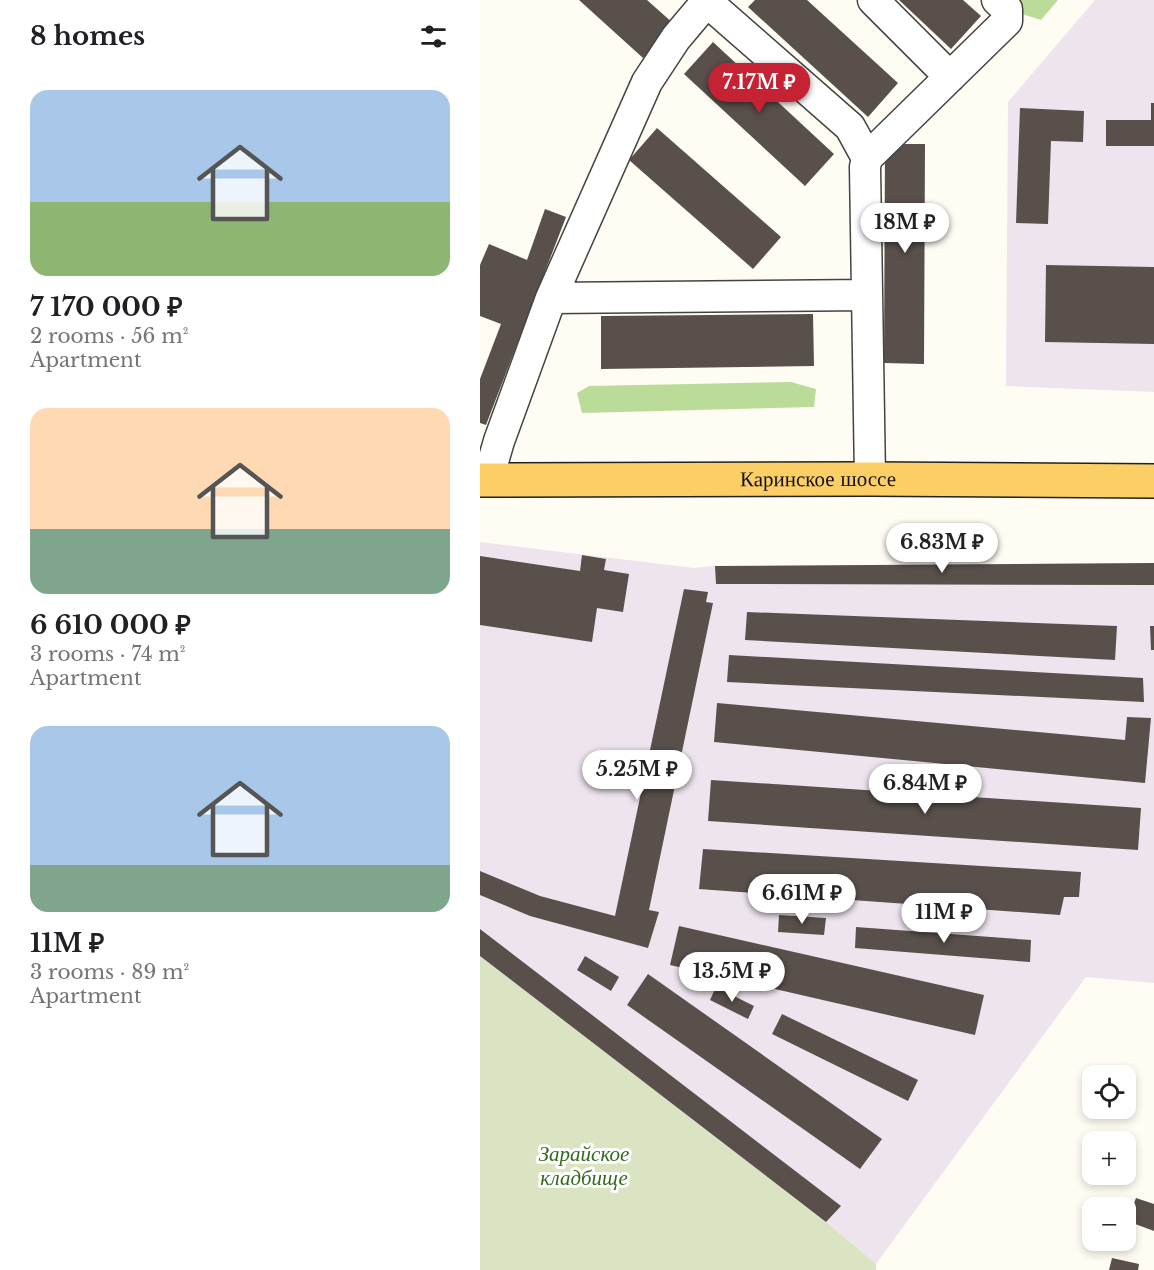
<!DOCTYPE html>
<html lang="en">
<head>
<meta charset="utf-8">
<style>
  body { margin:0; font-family:"Libre Baskerville",serif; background:#f6f6f6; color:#202124; height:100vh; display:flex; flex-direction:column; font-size:22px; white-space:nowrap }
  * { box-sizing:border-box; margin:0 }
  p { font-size:20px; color:#757577 }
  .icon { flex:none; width:33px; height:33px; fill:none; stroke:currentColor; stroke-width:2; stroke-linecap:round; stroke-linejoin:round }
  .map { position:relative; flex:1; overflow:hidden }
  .drawer { display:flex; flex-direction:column; background:#fff; width:480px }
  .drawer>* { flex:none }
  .buttons { position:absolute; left:602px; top:1065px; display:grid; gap:12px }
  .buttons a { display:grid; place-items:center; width:54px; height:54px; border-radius:12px; background:#fff; box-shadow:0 3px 9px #0003; font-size:30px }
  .price { position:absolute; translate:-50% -51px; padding:0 14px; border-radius:21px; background:#fff; color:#222; font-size:20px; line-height:39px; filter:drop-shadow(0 2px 3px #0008) }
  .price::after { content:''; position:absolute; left:50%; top:36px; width:18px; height:14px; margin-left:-9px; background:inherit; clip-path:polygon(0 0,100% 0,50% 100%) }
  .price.on { background:#c52334; color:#fff }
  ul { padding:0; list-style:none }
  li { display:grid; align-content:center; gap:12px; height:318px; padding:0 30px }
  li span { display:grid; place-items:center; height:186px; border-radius:18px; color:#555 }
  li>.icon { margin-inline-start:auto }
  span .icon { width:108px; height:108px; fill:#fffc; stroke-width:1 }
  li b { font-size:26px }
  h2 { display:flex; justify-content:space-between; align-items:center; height:72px; padding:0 30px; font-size:26px }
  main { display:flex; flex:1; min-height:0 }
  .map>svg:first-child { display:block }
</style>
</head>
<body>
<main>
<section class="drawer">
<h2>8 homes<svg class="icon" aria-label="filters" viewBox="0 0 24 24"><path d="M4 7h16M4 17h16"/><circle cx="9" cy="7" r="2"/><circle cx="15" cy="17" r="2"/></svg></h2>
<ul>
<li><span style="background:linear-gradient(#a9c7e8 60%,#8fb573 0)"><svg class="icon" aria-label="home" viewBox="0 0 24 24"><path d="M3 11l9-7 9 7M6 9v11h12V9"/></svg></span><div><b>7 170 000 ₽</b><p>2 rooms · 56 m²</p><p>Apartment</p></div></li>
<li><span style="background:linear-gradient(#ffd9b3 65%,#7fa58c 0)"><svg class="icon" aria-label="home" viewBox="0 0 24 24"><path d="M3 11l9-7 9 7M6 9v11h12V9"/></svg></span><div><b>6 610 000 ₽</b><p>3 rooms · 74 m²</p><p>Apartment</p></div></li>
<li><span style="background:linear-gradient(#a9c7e8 75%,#7fa58c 0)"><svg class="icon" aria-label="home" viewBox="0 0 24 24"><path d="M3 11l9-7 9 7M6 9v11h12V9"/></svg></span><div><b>11M ₽</b><p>3 rooms · 89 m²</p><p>Apartment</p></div></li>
</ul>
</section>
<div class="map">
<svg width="674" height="1270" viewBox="0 0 674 1270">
  <rect width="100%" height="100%" fill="#fffcf3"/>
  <path fill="#ede4ee" d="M615,0H674V392L526,386L528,102Z
    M0,542L214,568L235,566L674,563V983L606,977L396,1264L346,1222L0,956Z"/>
  <path fill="#bbdc99" d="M534,0H578L561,20L542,14Z
    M311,382L336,389L334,407L102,413L97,393L109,386Z"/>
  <path fill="#dae3c2" d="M0,956L346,1222L396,1264V1270H0Z"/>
  <path fill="#59504c" d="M99,0H167L194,24L163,58Z
    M275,0H327L418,83L388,117L268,7Z
    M419,0H483L501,16L471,49Z
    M233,42L354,154L325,186L204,74Z
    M671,103H674V146H626V120H671Z
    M540,108L604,111L603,142L571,141L568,224L536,223Z
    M177,128L301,237L273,269L149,160Z
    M405,144H445L444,364L404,363Z
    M65,209L86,217L6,425L0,423V379L21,324L0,316V265L9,244L47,260Z
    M566,265L674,267V344L565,342Z
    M333,314L334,366L121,369V316Z
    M102,555L126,559L124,570L149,574L143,612L117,608L112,642L0,625V556L100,571Z
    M674,563V585L236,584L235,566Z
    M204,589L228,592L226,602L233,603L169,910L179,912L168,948L50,916L0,895V871L60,896L135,916Z
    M267,612L637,626L635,660L265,640Z
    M670,626H674V650H671Z
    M249,655L663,678L664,702L247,682Z
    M237,703L645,740L647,717L671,718L665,783L234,742Z
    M231,780L661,808L658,850L228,821Z
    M223,849L601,872L599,897H584L580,915L219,889Z
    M299,915L346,918L344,935L298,932Z
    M199,926L504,995L495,1035L190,965Z
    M376,927L551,940L550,962L375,948Z
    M0,929L361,1206L346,1222L0,956Z
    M105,956L139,977L131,991L97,970Z
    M168,974L402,1139L380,1169L147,1005Z
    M236,987L274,1006L268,1019L230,1000Z
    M302,1014L438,1080L428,1101L292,1034Z
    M656,1198L674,1204V1231L647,1221Z
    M632,1258L659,1264L658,1270H629Z"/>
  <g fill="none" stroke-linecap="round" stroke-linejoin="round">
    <defs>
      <path id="minor" d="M225,0L370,127L387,158
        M393,0L470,77
        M71,298L386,295
        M8,479L19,441L71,298L167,82L196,38L228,0
        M390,479L385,167L387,158L527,21V9L517,0"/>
      <g id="major">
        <path id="s1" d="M0,480L390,479L674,481"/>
      </g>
    </defs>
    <use href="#minor" stroke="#434343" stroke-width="33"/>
    <use href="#major" stroke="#212121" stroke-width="36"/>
    <use href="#minor" stroke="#fff" stroke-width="30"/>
    <use href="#major" stroke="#fbcf66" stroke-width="33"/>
  </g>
  <g text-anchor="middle" stroke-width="6" stroke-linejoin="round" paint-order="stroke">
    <g font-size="21" fill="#101010" stroke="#fff">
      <text dy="7" stroke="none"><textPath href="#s1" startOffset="338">Каринское шоссе</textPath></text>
    </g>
    <g font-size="21" font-style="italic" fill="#326a1d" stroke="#fff">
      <text x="104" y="1161">Зарайское<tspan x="104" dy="24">кладбище</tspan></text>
    </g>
  </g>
</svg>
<div class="buttons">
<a><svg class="icon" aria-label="locate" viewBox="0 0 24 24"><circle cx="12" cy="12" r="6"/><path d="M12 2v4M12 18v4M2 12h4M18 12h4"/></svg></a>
<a>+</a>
<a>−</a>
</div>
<b class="price on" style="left:279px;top:114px">7.17M ₽</b>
<b class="price" style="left:425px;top:254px">18M ₽</b>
<b class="price" style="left:462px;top:574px">6.83M ₽</b>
<b class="price" style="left:157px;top:801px">5.25M ₽</b>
<b class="price" style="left:445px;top:815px">6.84M ₽</b>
<b class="price" style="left:322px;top:925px">6.61M ₽</b>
<b class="price" style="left:464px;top:944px">11M ₽</b>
<b class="price" style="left:252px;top:1003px">13.5M ₽</b>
</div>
</main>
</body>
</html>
